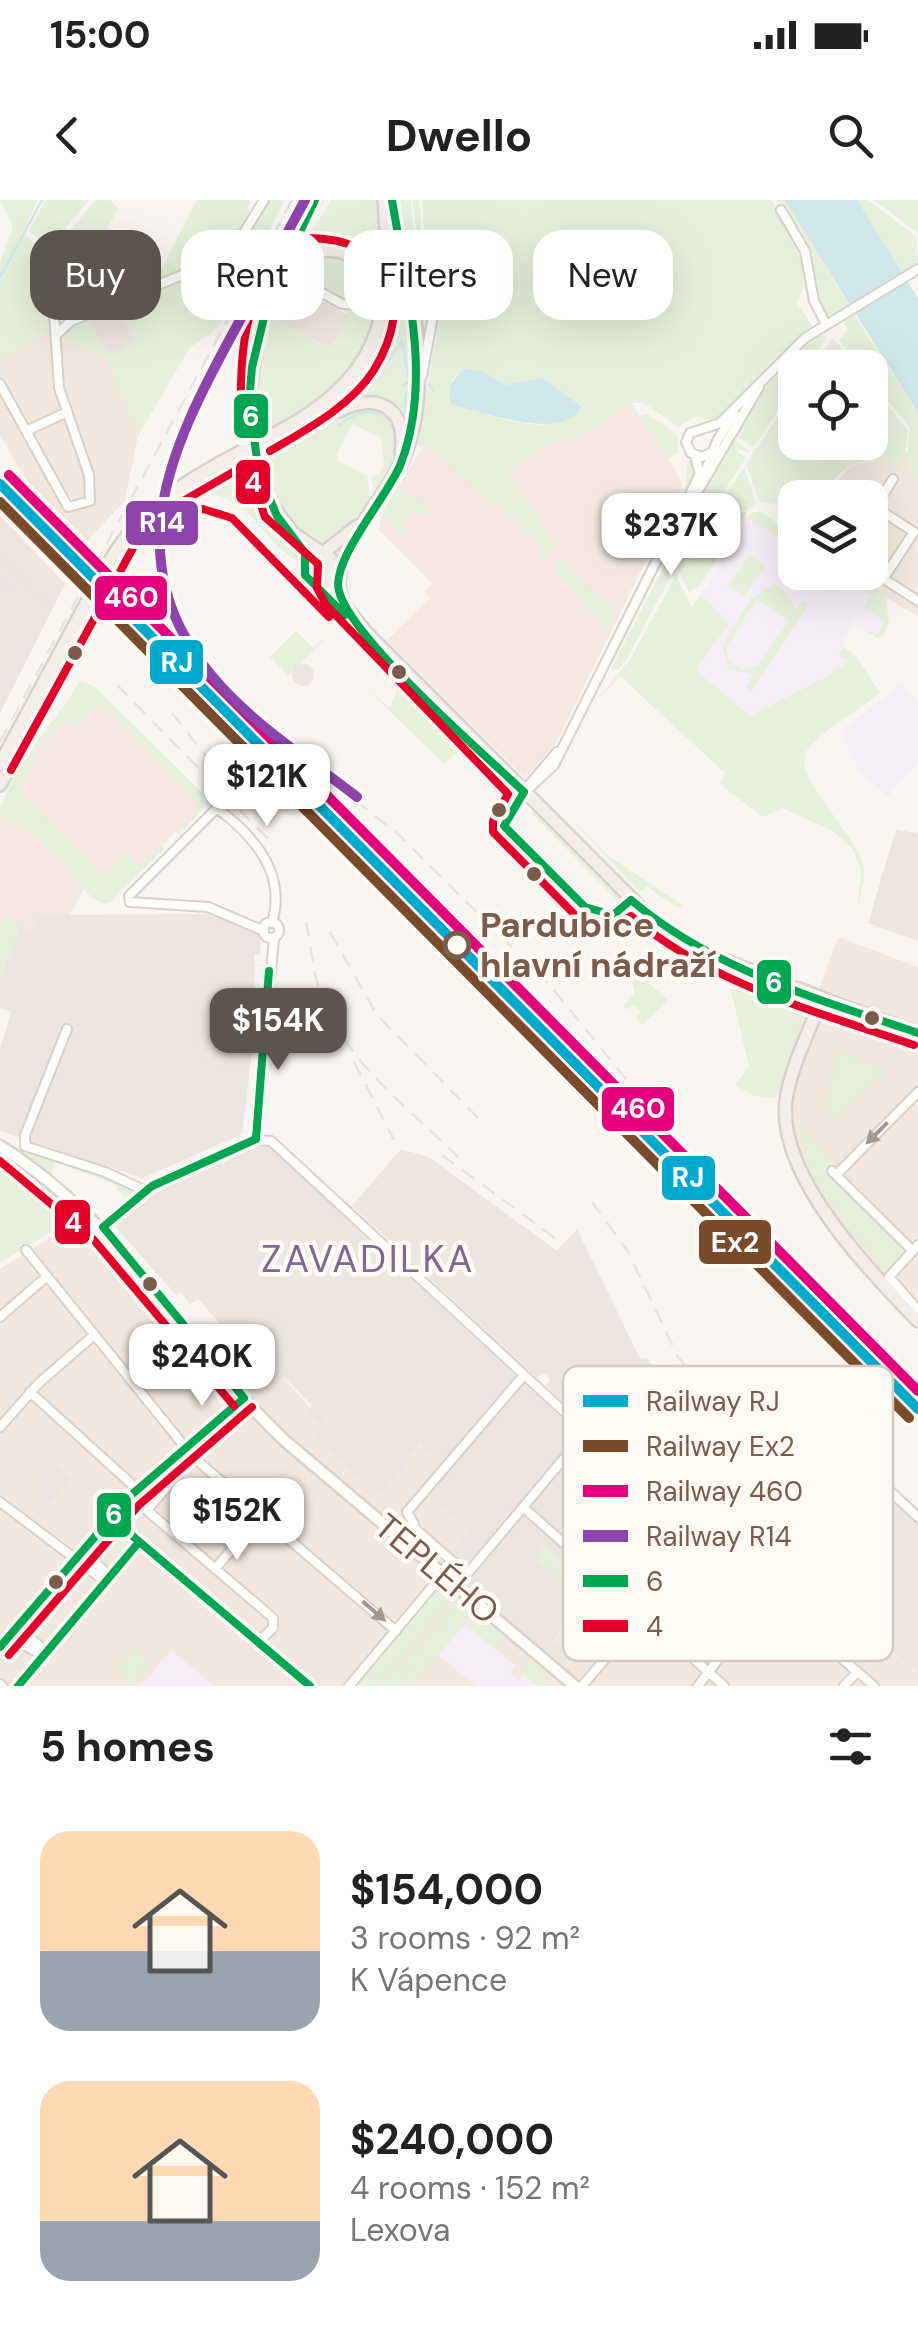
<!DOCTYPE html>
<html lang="en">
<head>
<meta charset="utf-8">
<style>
  body { margin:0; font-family:"DM Sans",sans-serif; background:#f6f6f6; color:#222; height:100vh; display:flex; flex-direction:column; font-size:38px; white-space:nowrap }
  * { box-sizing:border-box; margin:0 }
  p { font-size:32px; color:#767676 }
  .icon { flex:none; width:55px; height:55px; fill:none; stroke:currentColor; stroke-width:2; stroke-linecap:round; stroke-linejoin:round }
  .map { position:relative; height:1486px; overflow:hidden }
  .side { display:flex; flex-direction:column; background:#fff; flex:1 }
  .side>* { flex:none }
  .hud { position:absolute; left:30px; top:30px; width:860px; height:90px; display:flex; gap:20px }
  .tools { position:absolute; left:778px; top:150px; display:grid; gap:20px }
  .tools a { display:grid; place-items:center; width:110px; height:110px; border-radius:20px; background:#fff; box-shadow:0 10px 40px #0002; font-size:50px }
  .price { position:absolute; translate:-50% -85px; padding:0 22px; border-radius:20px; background:#fff; color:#222; font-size:32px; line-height:65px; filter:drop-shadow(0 2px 5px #0008) }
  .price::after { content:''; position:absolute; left:50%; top:60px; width:30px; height:22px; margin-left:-15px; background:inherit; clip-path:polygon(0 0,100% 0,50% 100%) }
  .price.active { background:#5d544f; color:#fff }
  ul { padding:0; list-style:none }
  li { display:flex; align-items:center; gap:30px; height:250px; padding:0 40px }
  li span { display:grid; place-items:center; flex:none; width:280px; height:200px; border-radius:30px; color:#555 }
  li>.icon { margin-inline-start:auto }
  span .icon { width:120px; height:120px; fill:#fffc; stroke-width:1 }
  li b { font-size:42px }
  h2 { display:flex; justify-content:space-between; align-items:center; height:120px; padding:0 40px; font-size:42px }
  .pill { padding:0 35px; border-radius:30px; background:#fff; box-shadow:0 10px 40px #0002; font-size:35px; line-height:90px }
  .pill.active { background:#5d544f; color:#fff }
  .status { display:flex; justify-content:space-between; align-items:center; height:70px; padding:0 50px; background:#fff; direction:ltr }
  .status svg { height:28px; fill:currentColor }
  header { display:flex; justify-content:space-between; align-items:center; height:130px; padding:0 40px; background:#fff; font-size:45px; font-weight:700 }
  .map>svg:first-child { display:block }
</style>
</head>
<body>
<div class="status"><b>15:00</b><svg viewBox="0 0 49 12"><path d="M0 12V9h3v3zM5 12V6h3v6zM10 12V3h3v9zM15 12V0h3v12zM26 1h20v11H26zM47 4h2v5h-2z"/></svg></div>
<header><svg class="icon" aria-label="back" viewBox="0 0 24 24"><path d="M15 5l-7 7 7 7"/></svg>Dwello<svg class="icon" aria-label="search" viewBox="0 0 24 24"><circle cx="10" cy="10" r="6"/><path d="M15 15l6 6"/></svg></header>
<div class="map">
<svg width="918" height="1486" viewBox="0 0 918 1486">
  <rect width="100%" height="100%" fill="#f9f5f0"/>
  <path fill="#f2e8de" d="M51,131L107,160L138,236L125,300L83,346L50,319L0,236V159Z
    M918,249V417L847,373L870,372V298H824L849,267Z
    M838,737L918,767V1114L846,1035L813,981L799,949L784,885Z
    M83,1017L220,1180L249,1157L257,1166L283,1177L322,1221L326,1218L332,1222L316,1239L379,1294L422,1245L453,1270L431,1298L469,1328L554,1441L570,1415L638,1408L707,1464L728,1435L673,1384L703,1349L727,1324L753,1345L784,1310L813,1337L872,1278L893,1299L820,1374L821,1401L827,1394L843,1408L822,1433L839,1446L859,1422L918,1475V1486H0V1069Z"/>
  <path fill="#f6e8e1" d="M631,203L674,267L682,287L556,543L525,578L387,440L430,398L425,392L432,383L379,330L383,311L423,247L428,246L471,279L511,269L549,244L584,235Z
    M79,482L93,485L203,594V609L180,633L175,632L110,703L100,702L84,689L69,716L41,715L29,735L8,715L0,719V608L29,555L49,532Z"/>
  <path fill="#ede5e0" d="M298,87L350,116L331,149L279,120Z
    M114,105L136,138L111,157L87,119Z
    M0,316L65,384L0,513Z
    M292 475a11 11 0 1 1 22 0a11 11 0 1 1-22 0Z
    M896,629L918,634V741L868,723Z
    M212,714L261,734L260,754L254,755L255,824L242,934L143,978L0,931V849L11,812L0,808V779L20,726L29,734L41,715Z
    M254,947H269L703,1349L673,1385L729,1435L706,1464L639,1408L607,1446L570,1415L554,1440L570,1454L562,1465L466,1385V1368L450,1354L469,1328L429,1298L452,1270L421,1245L380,1295L315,1239L330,1221L325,1218L322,1228L307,1212L312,1206L284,1177L278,1182L261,1165L258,1167L198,1099L190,1104L181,1092L176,1095L115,1026L162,988Z
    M401,949L429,957L557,1051L577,1029L640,1158H647L688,1229L644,1277L546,1186L550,1179L546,1174L536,1177L352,1006Z
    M52,1263L70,1279L46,1305L29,1289Z
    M893,1299L918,1323V1474L859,1423L838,1447L822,1433L842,1408L828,1394L821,1401L794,1376L807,1362L820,1373Z"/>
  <path fill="#f6eef6" d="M749,319L795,349V372L833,373L870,396L864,406L885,420L877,434L854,421L839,454L847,460L843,468L838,465L832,474L750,516L695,469L729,424L701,395Z
    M901,484L918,501V564L888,596L862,575L840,532Z
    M465,1424L516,1466L510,1474L518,1480L524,1474L539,1486H476L438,1455Z
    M171,1450L214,1486H141Z"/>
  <path fill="#e7f0db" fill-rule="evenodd" d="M0,0H38L23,31L44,57L41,87L51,131L0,159V63L13,27Z
    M45,0H89L50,47L29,31Z
    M95,0H110L118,8L90,61L137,89L144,102L145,93L232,59L239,58V70L246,57L236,49L155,82L197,0H250L247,22L261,0H285L219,126L189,149L138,236L107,160L62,137L68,127L87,119L112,156L136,137L114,105L97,106L71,117C44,109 42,70 55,49C66,33 83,17 95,0Z
    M331,0H377L381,64C358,42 339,32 307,39Z
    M400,0H410L422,99L417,101L431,116L423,162Z
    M413,0H420L422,61L430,81L421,86Z
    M422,0H771C788,28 816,70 797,103L813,127L773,159L716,222L695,217L679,227L644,203H631L584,235L549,244L511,269L510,278L556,345L543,360L539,345L498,303L495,306L428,246L416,245L439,121L437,105L447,89L434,81L426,63ZM463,168L484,172L505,185L542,178L582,208C552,242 495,215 459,207L452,180Z
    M777,0H784L849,105L832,117L819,108L804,43Z
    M857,0H868L916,36L918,64L902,73Z
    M874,0H918V33Z
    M320,53C329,54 343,54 351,58C403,85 363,158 335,186C313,208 284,223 256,237C257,197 258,104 286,73C293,64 310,58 320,53ZM298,83L348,102H375L370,108L345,111L349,116L330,149L280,120Z
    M854,115L918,213V282L907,263L910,228L870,178V168L861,167L839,140L847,130L843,121Z
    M397,120L406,121C410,150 424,200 405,224L385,201L359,193L382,158Z
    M819,134L827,137L807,167L795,168V185L754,247L732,234L760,192Z
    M833,138L857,167H810Z
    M870,183L908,231L902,268C867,250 841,264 823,297H797L785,305L759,302L746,264L795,191V242H870Z
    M380,207L394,221L396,261L375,295L371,276L378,275L384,264L381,238L353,224L337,253L338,261L367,276L371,305L355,325L323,350L290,323L260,260L308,238L352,208Z
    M647,214L677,234L678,252L669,259L639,216Z
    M731,237L750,252L735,249L746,258L682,355L627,459L619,469H611Z
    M693,259L698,270L627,410L685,290L688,260Z
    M251,265L270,313L301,353L300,363C258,339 258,302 202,291Z
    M744,267L756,303L749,310L714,312Z
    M398,285L434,314L411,312L403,321L401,337L382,313Z
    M192,305C243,303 265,347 295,381L286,383L262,353L257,356L254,353L259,346L233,324L196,314Z
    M747,312L702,382L689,393L678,368L713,314Z
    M752,312H760L795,334L789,345L748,318Z
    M749,354L765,365L744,397L727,386Z
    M558,359H565L587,388L618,408L608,430L562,379L555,372L552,375Z
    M834,373H855L885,392L889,423L883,436L877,438L862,428L877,434L885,421L863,408L870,396Z
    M676,375L691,407L701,395L729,424L695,469L750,516L832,474L838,465L843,467L847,460L839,455L843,447L856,456L880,493C861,508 817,534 806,552C792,576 859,637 864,668C866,679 860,695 858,707L861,670L852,648L833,631L782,608L763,617L720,584L725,573L620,476L599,498L631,458Z
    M775,384L790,397L795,411L802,401L808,405L752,491L746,487L754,474L729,469L722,447L751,398ZM757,399L789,420L758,466L743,470L729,461L726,448Z
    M296,431L313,448L331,433L288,475L270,457Z
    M396,476L451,536L459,552L443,563L365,487L390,508L399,484Z
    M79,482L93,485L203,594V609L180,633L175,632L200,605L100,503L75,527L66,520L44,542L20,590L104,675L127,653L139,665L161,644L165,648L107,704L92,698L35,635L0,616C0,583 63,512 79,482Z
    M560,608L608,656L683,705L678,708L647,687L639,691Z
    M535,612L620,697L621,704L532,614Z
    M8,715L20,726L0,779V719Z
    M649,742L802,798L809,809L796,799Z
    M659,760L665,765L648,782L668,800L642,825L635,818L641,812L633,804L627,810L623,806L635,793L628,766Z
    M734,787L808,814L776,898L755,896L735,885L749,866L731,791Z
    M841,851L888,870L836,917V922L827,912L824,902Z
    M800,877L794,902L796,935L805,959L843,1026L887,1081C838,1029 773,952 800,877Z
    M802,929L834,962L825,969L827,975L896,1044L906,1048V1055L887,1073C861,1044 795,969 802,929Z
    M8,945L105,974L134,989V993L126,999L112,983L55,962L51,971L56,974L50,973Z
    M0,955L49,987L78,1015L0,1063Z
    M111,1327L120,1334L115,1343L121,1336L129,1342L122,1355L116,1349L107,1351L106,1345L112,1340L100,1337Z
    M545,1346L568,1366L558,1378L535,1357Z
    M438,1385H445L453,1397L378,1486H352Z
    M460,1398L505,1436L499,1445L492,1447L465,1424L412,1486H401L413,1463L399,1486H381L421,1439L417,1453L422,1452L425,1434L440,1428L441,1424L431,1427Z
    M135,1448L151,1464L131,1485L115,1471Z
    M535,1462L547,1472L546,1486H539L524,1474V1465Z"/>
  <path fill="#d0e8ea" d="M784,0H857L918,98V213Z
    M463,168L484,172L505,185L542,178L582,207C562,242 489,213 459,207L450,203V186Z"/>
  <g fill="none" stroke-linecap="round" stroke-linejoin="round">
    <path stroke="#d0e8ea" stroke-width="2.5" d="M0,77L42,0
      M429,184L433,190
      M368,190L402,141L409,181L404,185
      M404,217L406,194
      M339,225C358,210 376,206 393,223
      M389,273L396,252"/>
    <path stroke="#d9cfc7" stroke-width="8" stroke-dasharray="8 4" stroke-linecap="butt" d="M255,55L284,71"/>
    <defs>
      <path id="street" d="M781,10L805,51L814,101L826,124
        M239,52L240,39L264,0
        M292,76L342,104L374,105
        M418,104L430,106L433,116L422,176
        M57,134L71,121L228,56L244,51L255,55
        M0,184L68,307L90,301L89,275L59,188L54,113
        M26,231L65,213
        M712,252L702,257L691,253L686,242L690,233L720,223L805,138L918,69
        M705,272L717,241L734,214
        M795,301L789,311L795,322
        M875,307L914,332L883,379
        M685,313L759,187
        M870,315L893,279
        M870,370L918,401
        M524,591L557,552
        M525,592L554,565L700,274L695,256
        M263 730a8 8 0 1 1 16 0a8 8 0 1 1-16 0Z
        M264,731L208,707L130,702L129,696L217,608C254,636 287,673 272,723
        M67,829L25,935V946L105,972L146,991
        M256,939L274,738
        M832,971L913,1051
        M836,975L918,892
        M103,1027L152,986L254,940L271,941L704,1341L874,1486
        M918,1045L889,1077L918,1110
        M26,1050L193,1257L396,1431
        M0,1117L46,1077
        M30,1192L137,1289
        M0,1227L39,1183L94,1135
        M130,1296L273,1418V1428L258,1442
        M0,1302L106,1382
        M523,1307L724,1486
        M147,1310L193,1257
        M110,1317L310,1486
        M412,1326L467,1374
        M402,1339L414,1324L407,1312L524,1175
        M81,1351L111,1376
        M215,1369L261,1315
        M457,1386L586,1232
        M17,1427L47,1452
        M13,1432L21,1443L43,1456
        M0,1447L130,1296L244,1198
        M0,1484L2,1486
        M18,1486L139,1342
        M349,1486L443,1374
        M582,1486L757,1279
        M698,1486L767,1395L879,1281L918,1317
        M844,1486L857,1472"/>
      <path id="secondary" d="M822,798L918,833
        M0,946C125,1025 181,1142 284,1240L575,1486"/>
      <path id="primary" d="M280,76C313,31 376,48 381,103
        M339,211C377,192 407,206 401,253
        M265,239C381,180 394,123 384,0
        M268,250C352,207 400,154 396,54
        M271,304L293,333L331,359V389L366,432L652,719L708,754L822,798C810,830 791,866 786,900C776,975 870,1072 918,1121
        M274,309C225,205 260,94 315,0
        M294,341L305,354V375L335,405
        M323,353L357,326
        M107,366C138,309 185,281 240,252
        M114,373C147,311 183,293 243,262
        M342,399C324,357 393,291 407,250C431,178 413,87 393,16
        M0,564L89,398
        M0,585L97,405"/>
    </defs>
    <use href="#street" stroke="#d7d1cb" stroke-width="12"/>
    <use href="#secondary" stroke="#d9d2cb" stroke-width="15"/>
    <use href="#primary" stroke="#dad1cc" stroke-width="16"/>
    <use href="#street" stroke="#fefefd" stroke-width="8"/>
    <use href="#secondary" stroke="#fefefd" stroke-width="10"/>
    <use href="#primary" stroke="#f3eee8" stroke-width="11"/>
    <path stroke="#e6e3e7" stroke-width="2.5" stroke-dasharray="15 10" stroke-linecap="butt" d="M0,297L159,461
      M0,357L45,402
      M0,383L8,390
      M117,485L275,646
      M172,513L212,564
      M257,523L398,634L548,783L705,976L918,1191
      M0,542L292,0
      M306,722C311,747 313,774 322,798C346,862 411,910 458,957
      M330,732L377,815L483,923
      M354,862L394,940
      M442,955L559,1041
      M592,1002L627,1050L678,1157L746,1238"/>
    <defs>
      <path id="primary-bridge" d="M240,252L265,239
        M243,262L268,250
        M89,398L107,366
        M97,405L114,373"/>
    </defs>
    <use href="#primary-bridge" stroke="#dad1cc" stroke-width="16" stroke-linecap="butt"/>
    <use href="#primary-bridge" stroke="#f3eee8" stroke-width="11"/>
    <defs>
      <path id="bus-1" d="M315,0L269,97L252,167L249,202L259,273L277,316L305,353V375L345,415
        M392,0C406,86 433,178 401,263C390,294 330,360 339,391C351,439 484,554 524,592L504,626L585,707L613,715L631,700C715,771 816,798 918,833
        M256,939L269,771
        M103,1027L244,1198
        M103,1027L152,986L256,939
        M110,1317L310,1486
        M0,1447L130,1296L244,1198
        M18,1486L139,1342"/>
      <path id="bus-2" d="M242,238C239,167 237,77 306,38C392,37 416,101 374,170C351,206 306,230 270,251
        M168,317L203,309L232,318L329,417
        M11,570L138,339L173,307L247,264L265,317L318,364L317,388L326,405L508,594L493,621V632L577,717L613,727L631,716C712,785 815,811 914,845
        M0,961L93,1039L234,1206
        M9,1455L139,1305L252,1207"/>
    </defs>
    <use href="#bus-1" stroke="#fffaf3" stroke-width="15"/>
    <use href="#bus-2" stroke="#fffaf3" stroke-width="15"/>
    <use href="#bus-1" stroke="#00a651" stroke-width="8"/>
    <use href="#bus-2" stroke="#e4002b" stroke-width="8"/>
    <defs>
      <path id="rail-1" d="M0,284L918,1209"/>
      <path id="rail-2" d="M0,302L909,1218"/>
      <path id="rail-3" d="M9,275L918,1191"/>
      <path id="rail-4" d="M305,0C281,44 257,89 233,133C170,249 116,360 212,476C252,524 308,559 357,597"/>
    </defs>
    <use href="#rail-1" stroke="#fffaf3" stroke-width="18"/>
    <use href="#rail-2" stroke="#fffaf3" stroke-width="18"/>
    <use href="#rail-3" stroke="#fffaf3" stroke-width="18"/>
    <use href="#rail-4" stroke="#fffaf3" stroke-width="18"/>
    <use href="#rail-1" stroke="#00a9ce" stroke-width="10"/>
    <use href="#rail-2" stroke="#7a4b2a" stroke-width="10"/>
    <use href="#rail-3" stroke="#e5007d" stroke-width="10"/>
    <use href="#rail-4" stroke="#8e44ad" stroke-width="10"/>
  </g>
  <defs><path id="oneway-solid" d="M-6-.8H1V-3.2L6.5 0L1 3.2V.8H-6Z" transform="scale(2.5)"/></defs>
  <g fill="#a8958b">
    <use href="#oneway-solid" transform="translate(877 933) rotate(135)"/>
    <use href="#oneway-solid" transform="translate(374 1411) rotate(41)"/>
  </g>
  <g fill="#7a5c4d" stroke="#fffaf3" stroke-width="4">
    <circle cx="75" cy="453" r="9"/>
    <circle cx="399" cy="472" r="9"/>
    <circle cx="499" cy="610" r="9"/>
    <circle cx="534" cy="674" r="9"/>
    <circle cx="872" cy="818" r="9"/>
    <circle cx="150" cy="1084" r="9"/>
    <circle cx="56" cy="1382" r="9"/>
  </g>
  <circle fill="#fffaf3" stroke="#7a5c4d" stroke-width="5" cx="457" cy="745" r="12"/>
  <g text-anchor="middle" stroke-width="9" stroke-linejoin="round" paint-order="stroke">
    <g font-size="35" font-weight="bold" fill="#7a5c4d" stroke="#fffaf3" text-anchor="start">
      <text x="480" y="737">Pardubice<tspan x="480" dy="40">hlavní nádraží</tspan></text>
    </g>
    <g font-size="35" fill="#7a5c4d" stroke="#fffaf3">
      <text transform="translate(437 1369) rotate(40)" y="12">TEPLÉHO</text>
    </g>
    <g font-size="38" letter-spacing="2.5" fill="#846695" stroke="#fffaf3">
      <text x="368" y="1072">ZAVADILKA</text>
    </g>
  </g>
  <rect x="563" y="1166" width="330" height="295" rx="15" fill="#fffaf3" stroke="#d7cbc1" stroke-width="2.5"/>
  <rect x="583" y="1195" width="45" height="12" fill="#00a9ce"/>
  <rect x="583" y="1240" width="45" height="12" fill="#7a4b2a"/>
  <rect x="583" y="1285" width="45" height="12" fill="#e5007d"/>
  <rect x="583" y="1330" width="45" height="12" fill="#8e44ad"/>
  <rect x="583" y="1375" width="45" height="12" fill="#00a651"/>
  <rect x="583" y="1420" width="45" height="12" fill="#e4002b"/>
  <g font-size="28" fill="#7a5c4d">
    <text x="646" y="1211">Railway RJ</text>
    <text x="646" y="1256">Railway Ex2</text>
    <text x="646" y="1301">Railway 460</text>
    <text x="646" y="1346">Railway R14</text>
    <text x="646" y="1391">6</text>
    <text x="646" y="1436">4</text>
  </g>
  <g stroke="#fffaf3" stroke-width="4">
    <rect x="232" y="192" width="38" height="48" rx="10" fill="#00a651"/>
    <rect x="234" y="258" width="38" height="48" rx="10" fill="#e4002b"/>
    <rect x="124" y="299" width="76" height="48" rx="10" fill="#8e44ad"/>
    <rect x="93" y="374" width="76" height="48" rx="10" fill="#e5007d"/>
    <rect x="148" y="438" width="57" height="48" rx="10" fill="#00a9ce"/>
    <rect x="755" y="758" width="38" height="48" rx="10" fill="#00a651"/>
    <rect x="600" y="885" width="76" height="48" rx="10" fill="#e5007d"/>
    <rect x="660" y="954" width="57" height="48" rx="10" fill="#00a9ce"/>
    <rect x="53" y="998" width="39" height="48" rx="10" fill="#e4002b"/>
    <rect x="697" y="1018" width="76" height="48" rx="10" fill="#7a4b2a"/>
    <rect x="95" y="1291" width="38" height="48" rx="10" fill="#00a651"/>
  </g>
  <g font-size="28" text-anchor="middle" font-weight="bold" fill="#fff">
    <text x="251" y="226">6</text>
    <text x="253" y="292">4</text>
    <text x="162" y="332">R14</text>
    <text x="131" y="407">460</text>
    <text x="177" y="472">RJ</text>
    <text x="774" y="792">6</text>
    <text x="638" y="918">460</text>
    <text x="688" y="987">RJ</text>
    <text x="73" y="1032">4</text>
    <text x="735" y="1052">Ex2</text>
    <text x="114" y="1324">6</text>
  </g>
</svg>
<div class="tools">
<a><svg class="icon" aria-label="locate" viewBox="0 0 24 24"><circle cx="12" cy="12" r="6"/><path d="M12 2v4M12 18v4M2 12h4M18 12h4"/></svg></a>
<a><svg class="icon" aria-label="layers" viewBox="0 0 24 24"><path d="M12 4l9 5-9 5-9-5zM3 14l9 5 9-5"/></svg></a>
</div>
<b class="price" style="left:671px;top:378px">$237K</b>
<b class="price" style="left:267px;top:629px">$121K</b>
<b class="price active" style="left:278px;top:873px">$154K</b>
<b class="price" style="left:202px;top:1209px">$240K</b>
<b class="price" style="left:237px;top:1363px">$152K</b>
<div class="hud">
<a class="pill active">Buy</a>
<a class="pill">Rent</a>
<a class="pill">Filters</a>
<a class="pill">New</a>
</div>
</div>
<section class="side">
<h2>5 homes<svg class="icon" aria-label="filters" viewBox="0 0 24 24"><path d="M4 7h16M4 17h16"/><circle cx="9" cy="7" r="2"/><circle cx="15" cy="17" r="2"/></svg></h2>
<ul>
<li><span style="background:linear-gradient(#ffd9b3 60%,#9aa5b1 0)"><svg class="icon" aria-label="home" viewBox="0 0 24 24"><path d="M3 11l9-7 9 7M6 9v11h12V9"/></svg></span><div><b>$154,000</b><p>3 rooms · 92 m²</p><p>K Vápence</p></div></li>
<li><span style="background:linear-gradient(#ffd9b3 70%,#9aa5b1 0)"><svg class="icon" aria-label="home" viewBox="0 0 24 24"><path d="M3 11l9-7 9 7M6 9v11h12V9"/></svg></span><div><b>$240,000</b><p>4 rooms · 152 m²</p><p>Lexova</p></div></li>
</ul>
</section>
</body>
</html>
